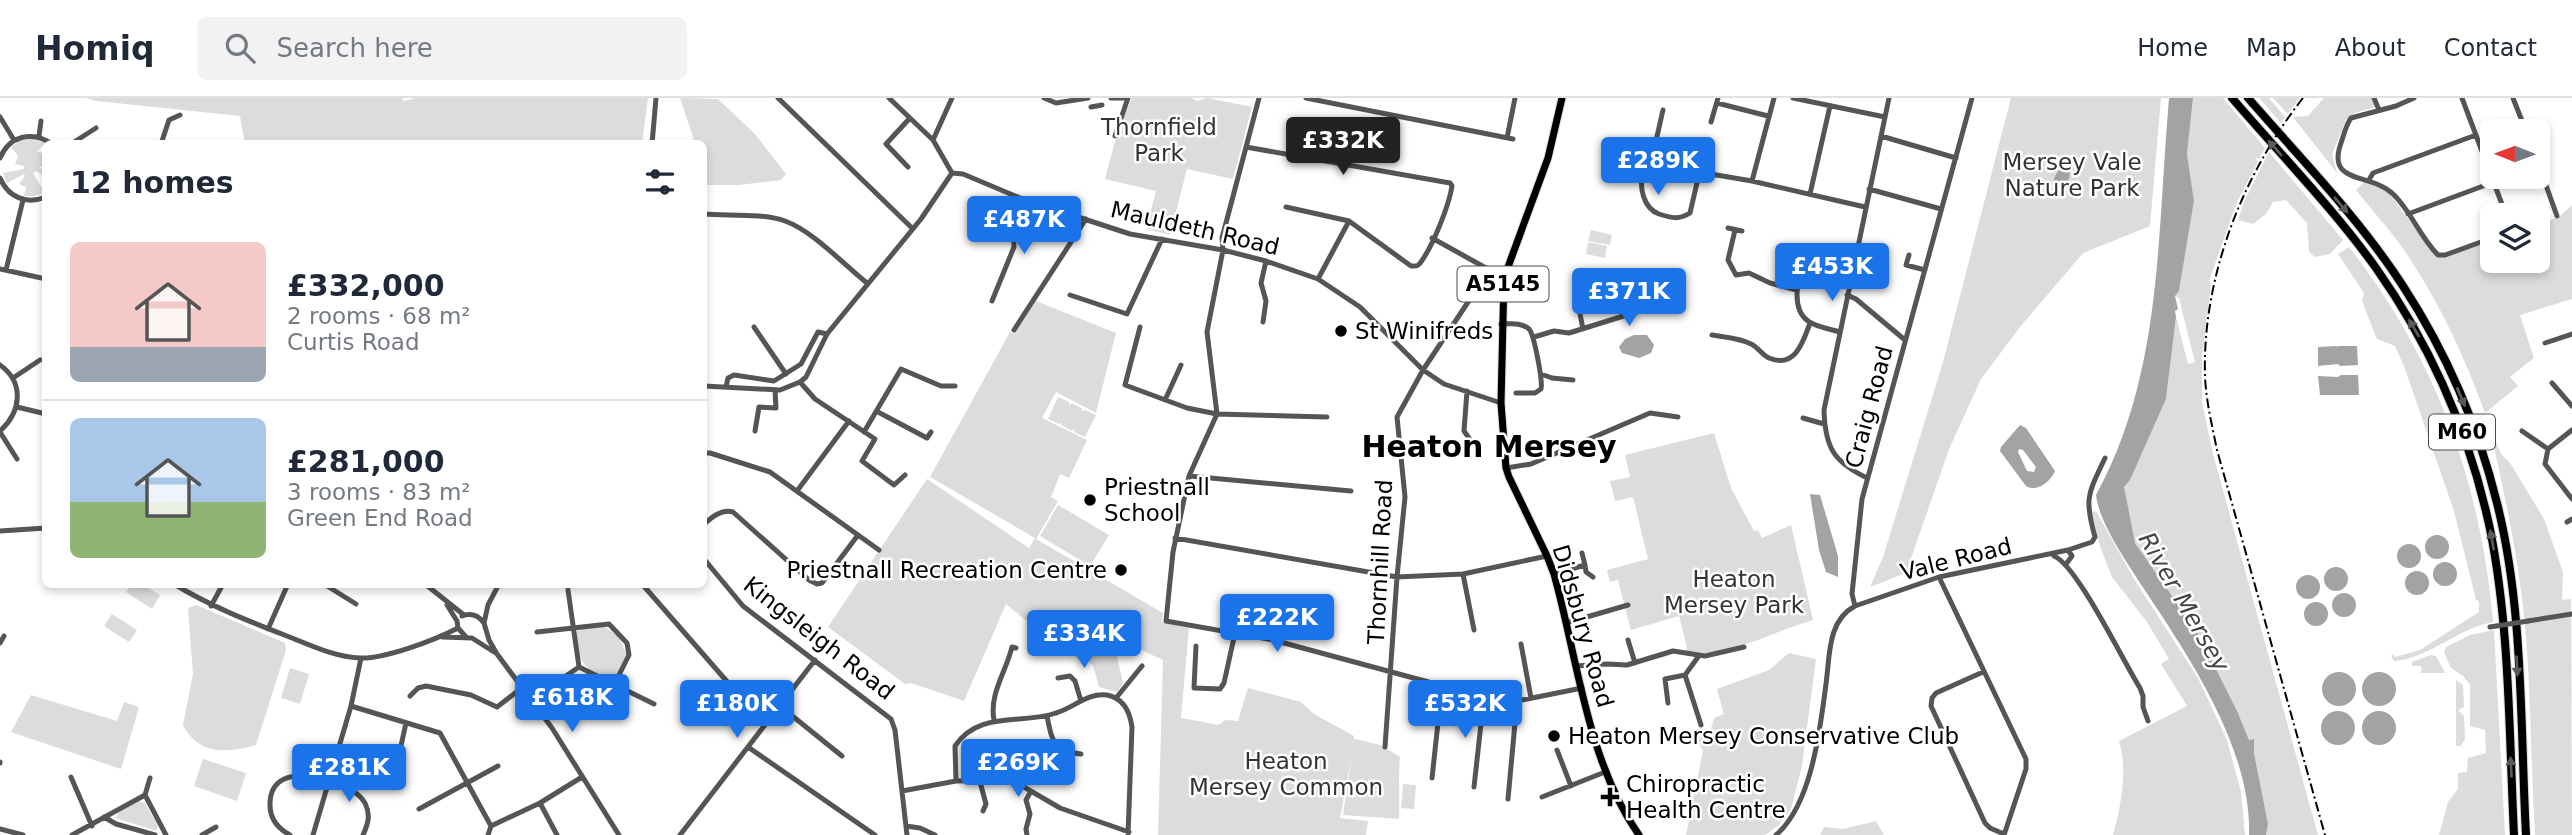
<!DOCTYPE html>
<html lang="en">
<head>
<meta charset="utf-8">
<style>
  body { margin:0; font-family:"DejaVu Sans",sans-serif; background:#f2f2f3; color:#1f2937; height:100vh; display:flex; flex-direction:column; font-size:26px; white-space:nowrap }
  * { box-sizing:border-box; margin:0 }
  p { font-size:23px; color:#747a83 }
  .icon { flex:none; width:38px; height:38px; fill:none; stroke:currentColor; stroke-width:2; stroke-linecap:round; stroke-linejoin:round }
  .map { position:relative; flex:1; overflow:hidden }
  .panel { position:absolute; left:42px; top:42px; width:665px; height:448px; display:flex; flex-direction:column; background:#fff; border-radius:10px; box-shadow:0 4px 10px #0003 }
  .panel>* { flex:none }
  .needle { width:46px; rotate:271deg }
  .tools { position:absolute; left:2480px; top:21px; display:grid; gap:14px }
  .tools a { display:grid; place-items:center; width:70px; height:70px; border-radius:10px; background:#fff; box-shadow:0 4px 10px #0003; font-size:35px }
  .price { position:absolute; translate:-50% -60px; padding:0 16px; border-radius:7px; background:#1a73e8; color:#fff; font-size:23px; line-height:46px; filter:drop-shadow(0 2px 4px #0008) }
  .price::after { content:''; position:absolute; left:50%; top:42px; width:21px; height:16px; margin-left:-10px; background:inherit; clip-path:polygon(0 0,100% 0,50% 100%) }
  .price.active { background:#222; color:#fff }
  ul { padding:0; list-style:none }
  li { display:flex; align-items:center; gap:21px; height:175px; padding:0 28px }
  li+li { border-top:2px solid #e0e1e3 }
  li span { display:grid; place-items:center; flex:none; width:196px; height:140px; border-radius:10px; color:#555 }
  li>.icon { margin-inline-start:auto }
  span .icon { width:84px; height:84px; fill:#fffc; stroke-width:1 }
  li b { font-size:30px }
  h2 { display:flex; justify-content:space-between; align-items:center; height:84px; padding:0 28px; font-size:30px }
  header { display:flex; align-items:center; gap:42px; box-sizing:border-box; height:98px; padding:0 35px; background:#fff; border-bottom:2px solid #e0e1e3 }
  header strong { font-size:33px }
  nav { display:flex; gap:38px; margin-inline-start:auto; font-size:24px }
  .search { width:490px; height:63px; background:#f2f2f3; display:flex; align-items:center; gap:18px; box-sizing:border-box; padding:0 24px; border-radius:10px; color:#747a83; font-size:26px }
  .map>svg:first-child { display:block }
</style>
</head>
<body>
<header>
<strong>Homiq</strong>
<div class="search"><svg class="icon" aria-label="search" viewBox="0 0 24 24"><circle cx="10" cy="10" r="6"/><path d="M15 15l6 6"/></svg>Search here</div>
<nav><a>Home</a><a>Map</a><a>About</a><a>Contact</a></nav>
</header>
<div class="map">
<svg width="2572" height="737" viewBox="0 0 2572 737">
  <rect width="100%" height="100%" fill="#fff"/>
  <path fill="#dcdcdc" d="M86,0H402L404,3L416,0H648L642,45L245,46L240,18L97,3Z
    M680,0L718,1L755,36L786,76L781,82L739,87H707L704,71V46L695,45Z
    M1132,0H1191L1197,3L1207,0L1252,9L1233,81L1187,71L1170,137L1146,131L1156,93L1105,81L1117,36Z
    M2011,0H2161L2150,128L2083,155L2020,229L1981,281L1949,351L1906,475L1870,489L1883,459L1943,264Z
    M2193,0H2223L2265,50L2259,61L2255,59L2258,64L2237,104L2209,183L2211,186L2202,260V304L2213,356L2318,737H2266L2268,726L2254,655V641L2249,642L2238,615L2198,535L2135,445L2123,389L2130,382L2166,301L2176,219L2188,266L2195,264L2179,200L2175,198L2179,193L2194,103L2187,56Z
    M2259,0H2269L2285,19L2281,25Z
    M2273,0H2300L2288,16Z
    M2324,0H2371L2375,9L2355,15L2346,22L2332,56L2337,75L2293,19L2308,18Z
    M31,41L46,45L37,53L42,55L45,51V67L38,70L45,71V79L36,73L33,75L45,95L35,98H24L26,89L19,86L25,78L24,76L7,85L3,75L24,71V68L15,66L18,58L11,49L20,43Z
    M2269,54L2343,142L2330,156L2315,159L2309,154L2307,125L2286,102L2273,104L2266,116L2253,126L2238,122L2244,104Z
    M2365,83L2389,95L2436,158L2492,142V163H2538V127L2560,118L2572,107V201L2520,217L2534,260L2510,279L2518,288L2485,315C2463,254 2435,195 2397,142C2384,125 2369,109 2356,92Z
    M1591,132L1612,137L1610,147L1588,143Z
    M1588,144L1607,148L1605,160L1586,156Z
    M2349,149C2436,260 2481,385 2493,524C2458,530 2430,560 2394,563L2391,558L2393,556L2395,559L2420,552L2479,514V503L2476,502L2454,413L2404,268L2395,248L2377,241L2362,203L2364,195L2338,156Z
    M1036,203L1116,235L1096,315L1056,294L1042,320L1087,342L1069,380L1060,376L1051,399L1058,403L1036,441L1163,515L1162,524L1189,530L1181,620L1219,627L1225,622L1238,623L1248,590L1301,604L1314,616L1354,638V642L1355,641L1381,647L1400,659C1398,680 1400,698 1399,721L1343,717L1352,656L1340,720L1368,723L1366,737H1158L1163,562L1139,551L1117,558L1123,585L1117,594L1099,589L1093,567L1030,526L1006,506L964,603L911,585L905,586L828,529L927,381L1029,450L1035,440L930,379L1010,234L1014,236Z
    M1058,299L1069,304L1070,308L1071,305L1082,310V313L1085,312L1096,317L1085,339L1074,334L1075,331L1072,333L1061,327L1062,325L1059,326L1048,321Z
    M2489,327L2501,356L2510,365L2544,421L2563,474L2562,502L2571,501L2572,737H2535C2531,671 2531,604 2526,538C2520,466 2505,397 2489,327Z
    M1714,335L1731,390L1754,433L1758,432L1762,440L1791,427L1813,522C1771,534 1730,559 1686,555L1687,549L1679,518L1631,532L1618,482L1610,484L1607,472L1648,461L1633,399L1615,403L1610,383L1630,379L1625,357Z
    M1058,407L1109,437L1090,468L1040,438Z
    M2096,413L2134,481L2198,580L2227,642L2241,694L2245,737H2113C2121,709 2128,671 2119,643L2187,608L2161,566L2169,561L2147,524L2112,479L2100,448L2091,415Z
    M131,487H143L160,497L152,511L126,494Z
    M196,507L285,545L286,552L256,647C228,655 199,658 183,627L193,576L188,510Z
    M112,516L137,532L129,544L104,528Z
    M603,527L619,539L627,557L615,580C592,584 567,553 578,532Z
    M2494,532L2505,737H2439L2448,704L2458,691V675L2467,674L2468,660L2486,655L2485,632L2470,628V587L2463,578L2451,570L2444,554L2446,549L2470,537Z
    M1789,555L1816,561L1802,668L1791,711L1779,727L1765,737H1686L1703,653L1697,640L1709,638L1714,620L1724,616L1717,591L1769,572Z
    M2431,557L2436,558L2445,575H2420L2422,570L2420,568H2412V564Z
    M290,570L309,576L300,606L281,600Z
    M2456,582L2463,587L2464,609L2458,612L2464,618L2465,642L2460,648H2456Z
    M31,597L117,623L124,604L139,609L121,671L11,634Z
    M203,661L246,675L237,703L194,688Z
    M1403,686L1416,687L1414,711L1401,710Z
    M139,703L145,705L158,728L156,733L116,720L118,715Z
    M1876,723L1884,737H1820L1824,729L1843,731Z"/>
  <path fill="#a3a3a3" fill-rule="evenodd" d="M2169,0H2193L2187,56L2194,103L2179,193L2175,198L2178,211L2175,213L2176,219L2166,301L2130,382L2124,389L2135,445L2198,535L2238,615L2249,642L2254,641V655L2268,726L2266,737H2249C2252,651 2188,557 2142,488C2127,464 2099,425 2096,397C2163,275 2157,135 2169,0Z
    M2069,63C2072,79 2068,91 2055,100C2049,85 2056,71 2069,63Z
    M1634,237H1647L1654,247L1651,255L1639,260L1622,255L1619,249L1625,241Z
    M2337,248L2338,250V248H2357L2358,267L2340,268L2338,266L2318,268V249Z
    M2341,277H2358L2359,297H2320L2318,278L2338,279Z
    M2020,327L2026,330L2055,373C2051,383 2037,395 2026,388L2000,353L2001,349ZM2019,351L2023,352L2036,369L2034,374L2027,373L2018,354Z
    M1810,396L1820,397L1838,458V479L1826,474L1819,452Z
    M2425 449a12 12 0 1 1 24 0a12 12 0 1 1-24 0Z
    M2397 458a12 12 0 1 1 24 0a12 12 0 1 1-24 0Z
    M2433 476a12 12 0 1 1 24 0a12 12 0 1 1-24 0Z
    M2324 481a12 12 0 1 1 24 0a12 12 0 1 1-24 0Z
    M2405 485a12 12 0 1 1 24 0a12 12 0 1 1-24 0Z
    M2296 489a12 12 0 1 1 24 0a12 12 0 1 1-24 0Z
    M2332 507a12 12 0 1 1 24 0a12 12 0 1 1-24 0Z
    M2304 516a12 12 0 1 1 24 0a12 12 0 1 1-24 0Z
    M2322 591a17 17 0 1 1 34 0a17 17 0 1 1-34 0Z
    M2362 591a17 17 0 1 1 34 0a17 17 0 1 1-34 0Z
    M2321 630a17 17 0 1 1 34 0a17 17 0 1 1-34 0Z
    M2362 630a17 17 0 1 1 34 0a17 17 0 1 1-34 0Z"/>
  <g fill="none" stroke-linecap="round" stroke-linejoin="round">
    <defs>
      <path id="major" d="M1562,0L1548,60L1504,180L1501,305L1506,370L1509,379L1547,458L1554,476C1578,562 1587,663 1639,737"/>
      <path id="highway" d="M2232,0C2280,56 2333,110 2376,170C2431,248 2470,337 2490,431C2510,530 2509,636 2514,737
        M2248,0C2301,61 2359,120 2403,188C2446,254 2478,328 2497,405C2524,512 2520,627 2526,737"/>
    </defs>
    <use href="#major" stroke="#dbdbdb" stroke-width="9"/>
    <use href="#highway" stroke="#dbdbdb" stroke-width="10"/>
    <path stroke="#555" stroke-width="5" d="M778,0L913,131
      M889,0L933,42L952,75
      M1044,0L1056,5L1088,0
      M1111,0H1128L1115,38
      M1259,0L1222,140L1223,152L1207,234L1217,316L1189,378L1173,454L1166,523L1273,542L1484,599L1517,603L1582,590
      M1306,0L1513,41
      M1793,0L1885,19
      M2374,0L2379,12
      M2414,0L2396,8L2351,20C2346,27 2344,36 2341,45C2326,87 2370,74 2393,96C2411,113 2420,139 2438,157H2445L2492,140
      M2462,0L2506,117
      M2513,0L2526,33
      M1717,5L1768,18
      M1091,9L1102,7
      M1663,12C1660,24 1658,37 1654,49C1651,58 1645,65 1643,74C1639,89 1643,110 1659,116C1671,120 1679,122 1690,115L1706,46
      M0,19L14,42
      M1711,24L1718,0
      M39,38L41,23
      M1881,38L1956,60
      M1507,40L1515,0
      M933,42L952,0
      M71,46L96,30
      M161,46L169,22L180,17
      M652,46L656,0
      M1246,49L1450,85L1452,88C1449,108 1433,147 1421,164C1417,169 1417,168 1411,168L1349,123L1286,109
      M0,60C9,38 32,32 52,46
      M2538,65L2557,118
      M908,69L886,46L910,20
      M1699,74L1752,83L1865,109
      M952,75L963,76L1020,100L1130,136L1223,152L1266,163L1318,181L1360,209L1423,272L1444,286L1501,305
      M0,80C8,99 26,107 46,99
      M2369,82L2373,75L2476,37
      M1752,83L1774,0
      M1869,91L1941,111
      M1810,96L1830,8
      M704,116C727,118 763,115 785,123C813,133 843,166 867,185
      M2408,116L2494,84
      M1728,130L1742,133
      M1735,132L1728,162L1736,177L1749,175L1770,185L1797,192
      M1432,140L1486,170L1491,178L1504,180
      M1810,149H1805C1802,170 1787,208 1808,223C1816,229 1830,231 1840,234
      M1909,157L1906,167L1925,172
      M0,171L46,181
      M6,172L23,102
      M1318,181L1349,123
      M1070,197L1127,216L1162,141
      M1847,197L1856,201L1905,242
      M992,203L1014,149L1013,117L1020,100
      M1263,224L1266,203L1261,185L1266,163
      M1501,226C1511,226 1521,224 1529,231C1534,236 1543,283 1541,291L1535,295H1516
      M754,229L786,276
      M1140,229L1125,287L1187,310L1217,316L1327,319
      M1583,231L1580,216L1585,190
      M1014,232L1086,121
      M1712,237C1724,239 1740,240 1751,246C1758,249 1762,257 1769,260C1795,271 1803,244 1810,225
      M1534,239L1554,233L1569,235L1646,211L1661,212L1676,193L1679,175
      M2545,245L2572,236
      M0,267C25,285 21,314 0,333
      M1541,276L1552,280L1573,282
      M13,280L40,262
      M800,284L815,301L875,341L862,363L894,387L905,377
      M2552,285L2572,308
      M704,288L780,292L800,284L806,279L827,236L921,121L952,75
      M726,289L728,280L734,277L774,283L801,266L818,234L827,236
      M1467,293L1464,333L1469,340
      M1165,302L1181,267
      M17,309L46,316
      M878,314L927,340L931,334
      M1803,320L1824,326
      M755,333L759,309L776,310L775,292
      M2522,333L2548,351L2545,366L2572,401
      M0,334L17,361
      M864,334L901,271L941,288H955
      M2548,351L2572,332
      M704,355H710L770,374L879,452
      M1506,370L1531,366L1650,315L1678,319
      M1189,378L1351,393
      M1867,380C1834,364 1825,350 1824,312L1889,0
      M797,393L849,323
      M2567,424L2572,421
      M704,426C712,419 721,411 733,414L809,482L817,486L822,485L858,437
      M0,433L46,430
      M1175,440L1397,479L1463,476L1547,458
      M2068,452L2092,444L2095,439C2084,400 2088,396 2105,360
      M2054,458C2077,467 2124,565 2140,590L2143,598V609L2148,623
      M704,461L743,508L891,621L895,632L907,737
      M1585,467L1586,474L1593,479
      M1463,476L1474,532
      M1554,476L1585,467L1582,455
      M1939,479L2026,661V671L2004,737
      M174,486C210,508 248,523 287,538C310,547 334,559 360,560C385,561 435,542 458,530
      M324,486L356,506
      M425,486L464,517
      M499,486L488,507L484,525L489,542L497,556L552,630L619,737
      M642,486L737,595L771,621
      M568,492L579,569L654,606
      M447,507L457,523L458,530L466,539
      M211,508L223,486
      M1855,508L1852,496L1862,401L1972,0
      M462,518C470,515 478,517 484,525
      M2528,523L2572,516
      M1566,525L1628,507
      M268,531L288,486
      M537,534L609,526L627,545L629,557L599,617
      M442,539L472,540L494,554
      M1628,542L1635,565
      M0,545L4,538
      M1521,546L1531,600
      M1196,548L1194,590L1220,591L1224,585L1235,535
      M1576,568L1607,566L1627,567L1673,553L1705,558L1744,549
      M1983,574L1936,595L1932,600L1931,608L1985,725L1990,730L2004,736
      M1685,577L1701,627
      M1058,580L1070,578L1075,583L1081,603
      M410,598L418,590L426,588L471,597L497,609L523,589
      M1116,600L1142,568
      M532,601L579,569
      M1668,605L1665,581L1685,577L1698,559
      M351,608L440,635L491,728L488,737
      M780,608L842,658
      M1047,618C1052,643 1053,653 1081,656
      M994,622C989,596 1006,574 1012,549L1016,550
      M748,649L875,737
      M1385,649L1397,479L1405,399L1397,319L1423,272L1478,189L1491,178
      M1557,652L1571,688
      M0,665V664
      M397,666L406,625
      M71,679L92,728
      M1432,680L1442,588
      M956,683L955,648C979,612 1022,627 1056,615C1073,610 1089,594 1107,597C1124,600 1130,615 1132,629L1128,737
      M980,684L986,706L983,713
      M1474,689L1484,599
      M902,693L956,683L998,682L1017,685L1060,710L1129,734
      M145,697L150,680
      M1542,699L1605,674
      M1508,701L1517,603
      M540,705L557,737
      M419,711L498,668
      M104,719L116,726L155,737
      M491,728L540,705L582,679
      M906,728L920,730L935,737
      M0,731L23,737
      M72,737L145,697L166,737
      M202,737L216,729
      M290,737C277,730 270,721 270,707C269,655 354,683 365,705C371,717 368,726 363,737
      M313,737L351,608L361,560
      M680,737L815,562
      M1027,737L1026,731L1030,716L1026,702L1031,693
      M1776,737C1812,706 1820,631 1826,586C1830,558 1827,523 1855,508L1939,479L2068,452L2072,458L2066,466"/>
    <use href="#major" stroke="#000" stroke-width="7"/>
    <use href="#highway" stroke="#000" stroke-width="8"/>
    <path stroke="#000" stroke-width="2" stroke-dasharray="10 3.5 2 3.5" stroke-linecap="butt" d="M2303,0C2243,76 2202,179 2205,278C2206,303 2212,327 2217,352L2325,737"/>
    <path stroke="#555" stroke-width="5" d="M2490,529L2528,523"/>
  </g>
  <defs><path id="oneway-solid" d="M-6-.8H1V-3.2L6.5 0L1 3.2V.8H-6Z" transform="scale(1.75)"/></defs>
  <g fill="#595959">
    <use href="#oneway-solid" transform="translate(2275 50) rotate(-131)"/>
    <use href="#oneway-solid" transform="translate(2341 107) rotate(50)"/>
    <use href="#oneway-solid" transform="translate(2414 230) rotate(-120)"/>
    <use href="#oneway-solid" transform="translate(2461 299) rotate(67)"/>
    <use href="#oneway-solid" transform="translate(2492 442) rotate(-100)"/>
    <use href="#oneway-solid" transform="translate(2517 568) rotate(87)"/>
    <use href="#oneway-solid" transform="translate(2511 669) rotate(-93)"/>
  </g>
  <g fill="#000" stroke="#fff" stroke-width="2.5">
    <circle cx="1341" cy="233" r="7"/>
    <circle cx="1090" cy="402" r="7"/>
    <circle cx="1121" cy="472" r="7"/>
    <circle cx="1554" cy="638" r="7"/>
    <path d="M1606.5 688.5h7v7h7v7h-7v7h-7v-7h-7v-7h7z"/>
  </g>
  <g text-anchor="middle" stroke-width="5" stroke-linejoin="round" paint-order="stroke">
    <g fill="#fff" stroke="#4c4c4c" stroke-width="2">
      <rect x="1457.5" y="168.5" width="91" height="35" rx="5"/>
      <rect x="2429" y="316.5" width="66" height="35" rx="5"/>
    </g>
    <g font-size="21" font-weight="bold" fill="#000">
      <text x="1503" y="193">A5145</text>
      <text x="2462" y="341">M60</text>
    </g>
    <g font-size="23" fill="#333" stroke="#fff">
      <text x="1159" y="37">Thornfield<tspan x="1159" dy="26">Park</tspan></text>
      <text x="2072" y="72">Mersey Vale<tspan x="2072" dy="26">Nature Park</tspan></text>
      <text x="1734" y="489">Heaton<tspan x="1734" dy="26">Mersey Park</tspan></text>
      <text x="1286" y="671">Heaton<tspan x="1286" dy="26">Mersey Common</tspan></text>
    </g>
    <g font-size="23" fill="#000" stroke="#fff">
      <text transform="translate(1195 130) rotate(13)" y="8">Mauldeth Road</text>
      <text transform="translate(1869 309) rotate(-75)" y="8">Craig Road</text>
      <text transform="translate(1956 461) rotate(-14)" y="8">Vale Road</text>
      <text transform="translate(1380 464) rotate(-87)" y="8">Thornhill Road</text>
      <text transform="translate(1583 528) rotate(74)" y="8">Didsbury Road</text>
      <text transform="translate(819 540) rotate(38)" y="8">Kingsleigh Road</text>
    </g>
    <g font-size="23" fill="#000" stroke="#fff" text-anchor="start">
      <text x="1355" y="241">St Winifreds</text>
      <text x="1104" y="397">Priestnall<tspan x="1104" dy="26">School</tspan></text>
      <text x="1107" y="480" text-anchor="end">Priestnall Recreation Centre</text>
      <text x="1568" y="646">Heaton Mersey Conservative Club</text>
      <text x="1626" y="694">Chiropractic<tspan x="1626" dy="26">Health Centre</tspan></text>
    </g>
    <g font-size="24" font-style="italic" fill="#444" stroke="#fff">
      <text transform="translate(2184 504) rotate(60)" y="8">River Mersey</text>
    </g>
    <g font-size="30" font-weight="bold" fill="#000" stroke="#fff">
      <text x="1489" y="359">Heaton Mersey</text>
    </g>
  </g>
</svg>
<div class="tools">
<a><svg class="needle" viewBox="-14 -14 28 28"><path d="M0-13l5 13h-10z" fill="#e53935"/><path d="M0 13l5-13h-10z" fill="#747a83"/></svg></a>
<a><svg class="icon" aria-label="layers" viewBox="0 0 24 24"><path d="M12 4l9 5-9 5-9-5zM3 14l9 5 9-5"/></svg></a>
</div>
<b class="price active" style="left:1343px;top:79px">£332K</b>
<b class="price" style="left:1658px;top:99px">£289K</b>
<b class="price" style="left:1024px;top:158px">£487K</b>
<b class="price" style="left:1832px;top:205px">£453K</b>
<b class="price" style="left:1629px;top:230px">£371K</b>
<b class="price" style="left:1277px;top:556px">£222K</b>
<b class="price" style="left:1084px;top:572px">£334K</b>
<b class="price" style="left:572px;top:636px">£618K</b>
<b class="price" style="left:737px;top:642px">£180K</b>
<b class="price" style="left:1465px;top:642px">£532K</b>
<b class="price" style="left:1018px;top:701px">£269K</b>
<b class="price" style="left:349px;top:706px">£281K</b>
<section class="panel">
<h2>12 homes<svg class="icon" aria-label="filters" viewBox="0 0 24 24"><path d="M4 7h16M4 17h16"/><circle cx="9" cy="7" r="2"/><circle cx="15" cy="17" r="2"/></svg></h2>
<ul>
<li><span style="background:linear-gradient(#f6c9c9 75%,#9aa5b1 0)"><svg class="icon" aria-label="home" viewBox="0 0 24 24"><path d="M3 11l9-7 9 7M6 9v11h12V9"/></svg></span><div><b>£332,000</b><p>2 rooms · 68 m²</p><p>Curtis Road</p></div></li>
<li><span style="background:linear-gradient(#a9c7e8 60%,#8fb573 0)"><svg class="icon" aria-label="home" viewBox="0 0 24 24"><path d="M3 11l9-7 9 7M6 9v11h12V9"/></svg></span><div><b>£281,000</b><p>3 rooms · 83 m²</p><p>Green End Road</p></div></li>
</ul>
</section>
</div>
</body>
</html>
